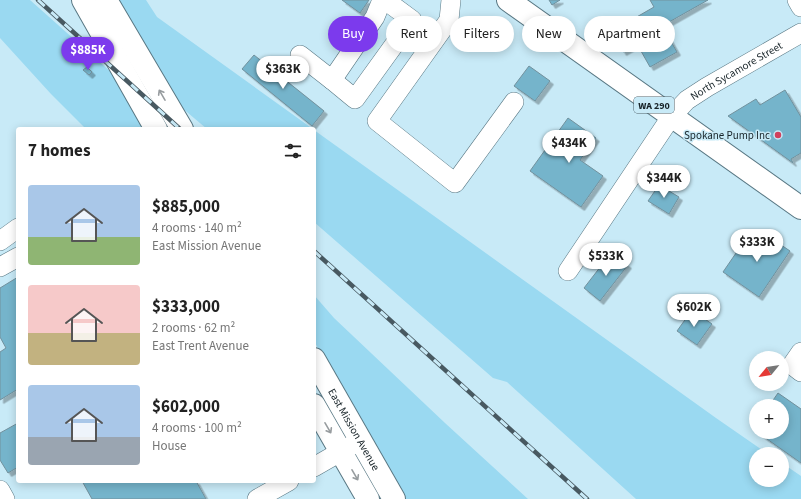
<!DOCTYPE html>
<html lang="en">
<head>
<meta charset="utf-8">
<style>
  body { margin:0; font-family:"Source Sans 3",sans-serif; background:#f2f2f2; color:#222; height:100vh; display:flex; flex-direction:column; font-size:15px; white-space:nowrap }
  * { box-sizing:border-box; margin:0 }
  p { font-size:13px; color:#767676 }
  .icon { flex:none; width:22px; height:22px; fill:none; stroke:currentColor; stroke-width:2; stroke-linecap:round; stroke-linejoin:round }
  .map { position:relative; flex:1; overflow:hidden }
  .panel { position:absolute; left:16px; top:127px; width:300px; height:356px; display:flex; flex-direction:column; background:#fff; border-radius:4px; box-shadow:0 2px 10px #0003 }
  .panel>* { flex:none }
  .guide { position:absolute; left:328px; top:16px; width:380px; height:36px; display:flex; gap:8px }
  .needle { width:26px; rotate:240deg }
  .buttons { position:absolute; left:749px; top:351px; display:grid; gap:8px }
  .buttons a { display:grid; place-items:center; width:40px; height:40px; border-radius:50%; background:#fff; box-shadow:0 2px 10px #0003; font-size:20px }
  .price { position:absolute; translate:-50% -34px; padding:0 9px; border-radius:14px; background:#fff; color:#222; font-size:13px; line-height:26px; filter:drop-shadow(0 1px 2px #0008) }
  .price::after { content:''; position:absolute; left:50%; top:24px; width:12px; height:9px; margin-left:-6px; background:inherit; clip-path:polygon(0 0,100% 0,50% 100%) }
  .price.selected { background:#7c3aed; color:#fff }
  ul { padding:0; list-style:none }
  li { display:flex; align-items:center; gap:12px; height:100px; padding:0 12px }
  li span { display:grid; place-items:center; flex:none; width:112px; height:80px; border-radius:4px; color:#555 }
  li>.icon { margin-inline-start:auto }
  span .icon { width:48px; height:48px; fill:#fffc; stroke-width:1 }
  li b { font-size:17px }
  h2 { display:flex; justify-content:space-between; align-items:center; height:48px; padding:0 12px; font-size:17px }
  .chip { padding:0 14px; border-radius:18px; background:#fff; box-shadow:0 2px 10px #0003; font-size:14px; line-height:36px }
  .chip.selected { background:#7c3aed; color:#fff }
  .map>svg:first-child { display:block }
</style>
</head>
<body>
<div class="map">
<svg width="801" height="499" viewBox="0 0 801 499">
  <defs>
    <filter id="shadow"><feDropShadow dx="3.5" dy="3.5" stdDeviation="0" flood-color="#0004"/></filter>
  </defs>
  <rect width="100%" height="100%" fill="#c8eaf7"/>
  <path fill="#9ad9f1" d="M0,0H30L112,73L144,129H87L85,128L51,94L0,38Z
    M117,0H146L157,17L313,129H207L175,102Z
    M314,130L716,418L768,454H756V480H782V463L801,476V499H636L507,382L493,378L314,222Z
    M314,295L334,318L445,423L528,499H405L314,341Z"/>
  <path fill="#75b4cb" stroke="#72919d" filter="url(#shadow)" d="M342,0H369L360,13Z
    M549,0H560L552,5Z
    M650,0H708L662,26L677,52L650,67L637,44L623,52L610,29L626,20L628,22L654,7Z
    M254,55L324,111L312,126L242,69Z
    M529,66L550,81L535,101L514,86Z
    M87,67L92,72L89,75L83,70Z
    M785,90L801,117V153L791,159L793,163L728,116L756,99L760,105Z
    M568,118L596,138L580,160L603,176L581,207L530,171Z
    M659,185L679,197L669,214L648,201Z
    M762,232L790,251L759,297L723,272L745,240L753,244Z
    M611,253L628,265L600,301L584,288Z
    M18,277V389L0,400V352L6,348L0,337V288Z
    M692,310L712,324L697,345L677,331Z
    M778,393L801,409V463L757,432H782V406H769Z
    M18,423V467L8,473L0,460V433Z
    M82,481H196L206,499H92Z"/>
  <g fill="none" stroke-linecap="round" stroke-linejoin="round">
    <defs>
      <g id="minor">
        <path d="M451,0L449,20L377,121L455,183L514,102"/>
        <path d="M797,0L801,7"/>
        <path d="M300,55L332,80L375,17L382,0"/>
        <path d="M332,80L355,99L412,20L385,0"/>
        <path d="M0,241L18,228"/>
        <path d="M0,267L18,257"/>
        <path id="s1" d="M568,271L671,117L687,100L707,87L801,33"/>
        <path d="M801,352L792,365L801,372"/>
        <path d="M314,467L354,444"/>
        <path d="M0,490L5,499"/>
        <path d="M257,499L289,481"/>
      </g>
      <g id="major">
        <path d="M83,0L156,129"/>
        <path d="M106,0L182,129"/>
        <path d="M508,0L801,208"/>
        <path id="s2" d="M314,359L394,499"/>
        <path d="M314,405L368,499"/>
      </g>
    </defs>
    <use href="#minor" stroke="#597884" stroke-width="20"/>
    <use href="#major" stroke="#597884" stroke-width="24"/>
    <use href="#minor" stroke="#fff" stroke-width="19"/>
    <use href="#major" stroke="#fff" stroke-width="22"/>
    <defs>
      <path id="rail" d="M38,0L180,129
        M314,251L587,499"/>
    </defs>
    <use href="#rail" stroke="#485961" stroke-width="4.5"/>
    <use href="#rail" stroke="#c8eaf7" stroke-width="3" stroke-dasharray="9" stroke-linecap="butt"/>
  </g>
  <defs><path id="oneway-shaft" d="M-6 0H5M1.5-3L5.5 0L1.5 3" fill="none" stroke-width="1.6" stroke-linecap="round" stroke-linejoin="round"/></defs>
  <g stroke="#979c9f">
    <use href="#oneway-shaft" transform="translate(162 95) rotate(-120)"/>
    <use href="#oneway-shaft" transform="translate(328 428) rotate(60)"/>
    <use href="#oneway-shaft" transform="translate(355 475) rotate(60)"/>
  </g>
  <circle fill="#d1415d" stroke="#c8eaf7" stroke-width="1.5" cx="778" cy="135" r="4"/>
  <g text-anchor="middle" stroke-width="3" stroke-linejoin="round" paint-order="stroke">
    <rect fill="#c8eaf7" stroke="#4d5f67" stroke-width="1" x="634" y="97" width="40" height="16" rx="3"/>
    <g font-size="10" font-weight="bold" fill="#182429">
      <text x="654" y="109">WA 290</text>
    </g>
    <g font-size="11" fill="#182429" stroke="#c8eaf7">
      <text dy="4" stroke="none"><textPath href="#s1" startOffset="266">North Sycamore Street</textPath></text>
      <text dy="4" stroke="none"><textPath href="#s2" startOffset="81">East Mission Avenue</textPath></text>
    </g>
    <g font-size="11" fill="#182429" stroke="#c8eaf7" text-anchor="end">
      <text x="770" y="139">Spokane Pump Inc</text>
    </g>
  </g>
</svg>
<div class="buttons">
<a><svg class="needle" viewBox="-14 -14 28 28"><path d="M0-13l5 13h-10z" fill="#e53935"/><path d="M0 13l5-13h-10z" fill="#767676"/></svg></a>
<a>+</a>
<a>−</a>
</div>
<b class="price selected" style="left:88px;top:71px">$885K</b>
<b class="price" style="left:283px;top:90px">$363K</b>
<b class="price" style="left:569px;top:164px">$434K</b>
<b class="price" style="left:664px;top:199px">$344K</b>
<b class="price" style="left:757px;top:263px">$333K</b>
<b class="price" style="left:606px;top:277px">$533K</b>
<b class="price" style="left:694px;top:328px">$602K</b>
<div class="guide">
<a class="chip selected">Buy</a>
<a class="chip">Rent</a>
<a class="chip">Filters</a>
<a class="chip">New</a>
<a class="chip">Apartment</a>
</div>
<section class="panel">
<h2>7 homes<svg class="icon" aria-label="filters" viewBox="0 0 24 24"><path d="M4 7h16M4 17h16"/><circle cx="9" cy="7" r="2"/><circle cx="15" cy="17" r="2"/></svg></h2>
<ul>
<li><span style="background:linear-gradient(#a9c7e8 65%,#8fb573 0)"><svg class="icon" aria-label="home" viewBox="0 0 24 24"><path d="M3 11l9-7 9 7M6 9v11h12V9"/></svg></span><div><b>$885,000</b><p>4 rooms · 140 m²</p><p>East Mission Avenue</p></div></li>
<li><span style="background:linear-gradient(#f6c9c9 60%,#c2b280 0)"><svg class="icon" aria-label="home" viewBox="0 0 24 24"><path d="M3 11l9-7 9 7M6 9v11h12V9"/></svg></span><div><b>$333,000</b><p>2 rooms · 62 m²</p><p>East Trent Avenue</p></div></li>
<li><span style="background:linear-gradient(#a9c7e8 65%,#9aa5b1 0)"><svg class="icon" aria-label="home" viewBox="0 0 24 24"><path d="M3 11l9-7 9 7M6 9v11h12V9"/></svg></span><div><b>$602,000</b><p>4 rooms · 100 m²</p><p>House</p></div></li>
</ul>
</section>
</div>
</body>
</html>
